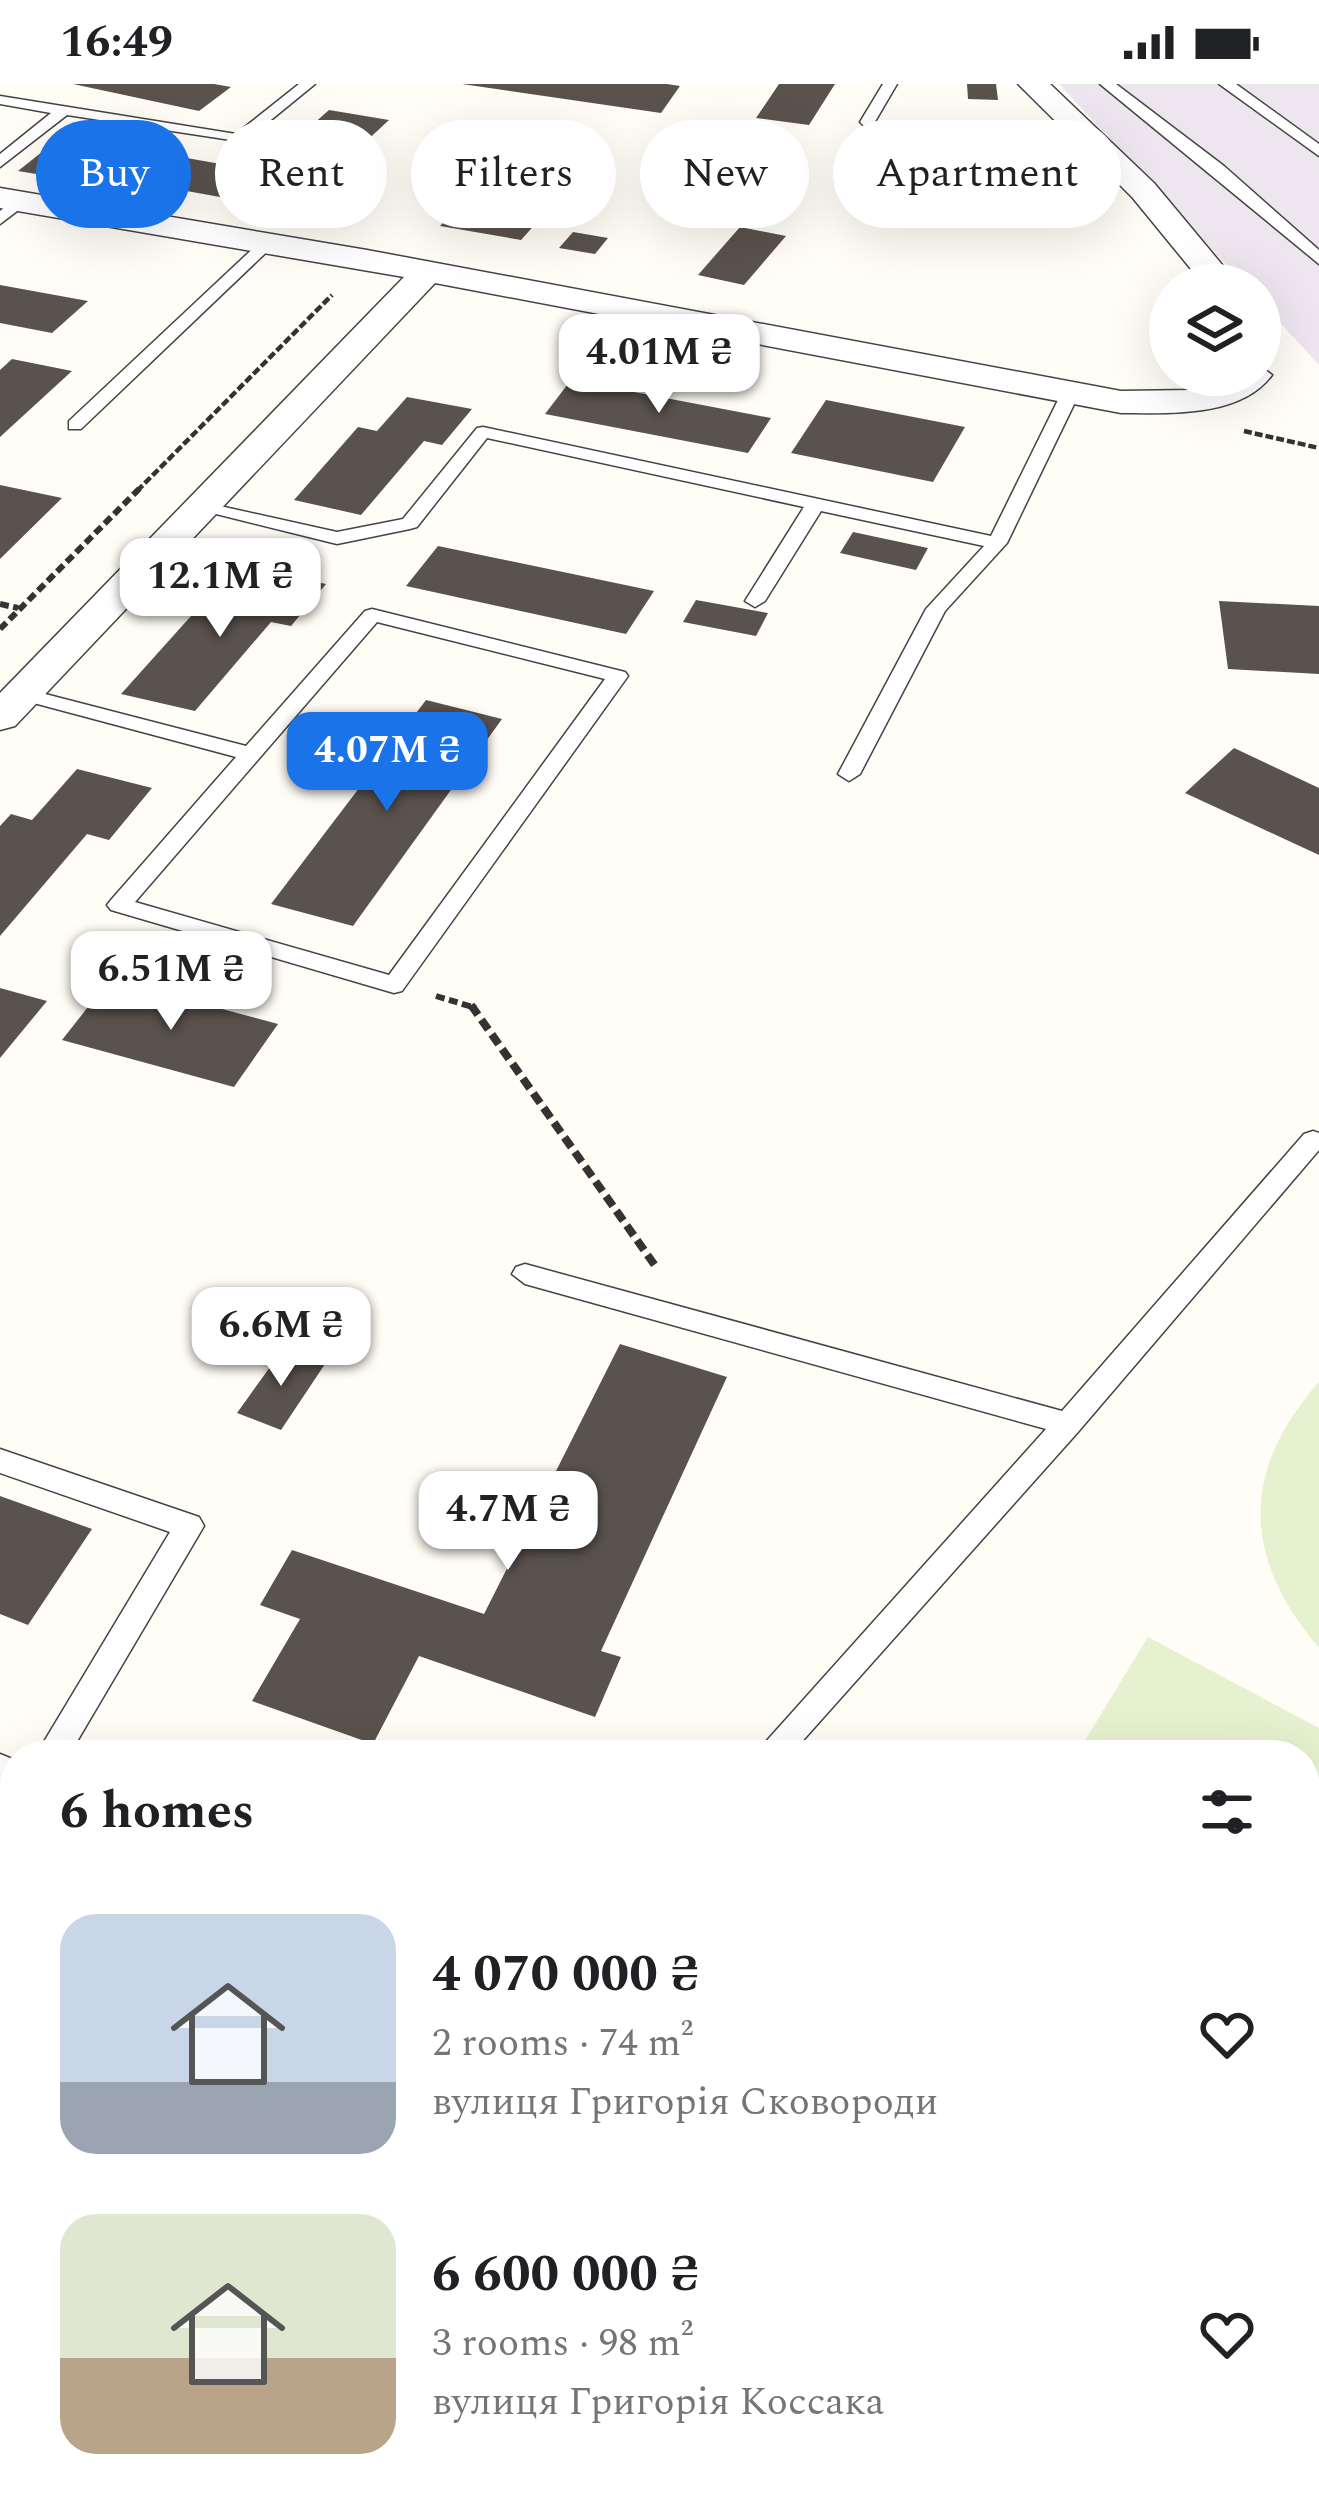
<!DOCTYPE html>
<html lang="en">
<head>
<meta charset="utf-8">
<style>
  body { margin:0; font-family:Spectral,serif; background:#f6f6f6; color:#202124; height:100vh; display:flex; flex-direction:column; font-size:45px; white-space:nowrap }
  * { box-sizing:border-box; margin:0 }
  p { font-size:39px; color:#757577 }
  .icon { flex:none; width:66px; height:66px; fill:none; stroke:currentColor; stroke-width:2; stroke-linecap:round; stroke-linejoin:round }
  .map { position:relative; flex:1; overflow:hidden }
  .panel { position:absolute; left:0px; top:1656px; width:1320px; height:768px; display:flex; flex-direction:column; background:#fff; border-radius:48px 48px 0 0; box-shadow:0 12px 48px #0002 }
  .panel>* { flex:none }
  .guide { position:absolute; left:36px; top:36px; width:1248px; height:108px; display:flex; gap:24px }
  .tools { position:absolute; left:1149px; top:180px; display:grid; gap:24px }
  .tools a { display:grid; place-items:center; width:132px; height:132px; border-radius:50%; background:#fff; box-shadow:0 12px 48px #0002; font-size:60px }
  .price { position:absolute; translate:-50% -102px; padding:0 27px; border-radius:24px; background:#fff; color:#222; font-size:39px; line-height:78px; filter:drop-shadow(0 3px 6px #0008) }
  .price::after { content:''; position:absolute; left:50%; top:72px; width:36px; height:27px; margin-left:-18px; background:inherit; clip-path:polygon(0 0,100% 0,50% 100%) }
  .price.selected { background:#1a73e8; color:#fff }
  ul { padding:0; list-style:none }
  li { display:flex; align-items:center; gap:36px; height:300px; padding:0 60px }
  li span { display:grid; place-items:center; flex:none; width:336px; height:240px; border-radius:36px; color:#555 }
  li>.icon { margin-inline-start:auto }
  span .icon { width:144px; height:144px; fill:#fffc; stroke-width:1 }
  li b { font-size:51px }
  h2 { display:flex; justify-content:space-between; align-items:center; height:144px; padding:0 60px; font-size:51px }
  .tag { padding:0 42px; border-radius:54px; background:#fff; box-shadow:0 12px 48px #0002; font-size:42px; line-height:108px }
  .tag.selected { background:#1a73e8; color:#fff }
  .status { display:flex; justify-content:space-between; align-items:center; height:84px; padding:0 60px; background:#fff; direction:ltr }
  .status svg { height:33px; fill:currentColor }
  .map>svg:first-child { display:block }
</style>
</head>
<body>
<div class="status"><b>16:49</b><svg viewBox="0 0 49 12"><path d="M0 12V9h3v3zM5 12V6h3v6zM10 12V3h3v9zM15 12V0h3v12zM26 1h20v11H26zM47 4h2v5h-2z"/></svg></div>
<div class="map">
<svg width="1319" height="2424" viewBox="0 0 1319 2424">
  <rect width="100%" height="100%" fill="#fffdf5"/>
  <path fill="#eee6ef" d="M1059,0H1319V281L1260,217V201H1245Z"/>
  <path fill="#e6f2cf" d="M1319,1298V1564C1242,1474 1240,1387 1319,1298Z
    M1148,1553L1319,1644V1881L1305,1873V1671H1076Z"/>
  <path fill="#5a524d" d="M73,0H214L231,3L199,27Z
    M462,0H667L680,2L661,29Z
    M779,0H835L809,41L756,34Z
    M967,0H996L998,16L968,15Z
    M329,26L389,36L292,126L76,87L66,95L18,87L62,52L271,89L313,51L303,49Z
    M484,94L565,107L521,156L440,142Z
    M740,143L786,152L744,201L698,191Z
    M573,148L608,154L595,170L559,164Z
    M0,201L88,217L52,249L0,239Z
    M12,275L72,287L0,353V286Z
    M571,296L771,334L748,369L545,330Z
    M407,313L472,325L442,361L424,357L361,431L294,416L358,343L377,347Z
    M826,316L965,343L933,398L791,369Z
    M0,401L62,414L0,475Z
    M853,448L928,464L916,486L840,469Z
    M438,462L654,507L626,550L406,502Z
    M257,485L326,500L291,542L271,538L195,627L121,610L200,522L220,526Z
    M696,516L768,529L756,552L683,538Z
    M1219,517L1319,522V590L1228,585Z
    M426,616L502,635L353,842L271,820Z
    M1234,664L1319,704V771L1185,709Z
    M77,685L152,704L109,756L87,750L0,852V742L11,730L32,736Z
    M110,895L278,940L234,1003L62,956Z
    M0,904L47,917L0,974Z
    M620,1260L727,1293L601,1567L621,1573L595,1633L419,1572L373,1660L252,1617L300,1535L260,1521L292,1466L484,1530Z
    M283,1265L325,1280L281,1346L237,1329Z
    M0,1412L92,1445L28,1541L0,1530Z
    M4,2342L15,2348V2409H118L143,2424H0Z"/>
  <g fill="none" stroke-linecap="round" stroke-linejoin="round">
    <defs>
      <path id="service" d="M299,0H315L244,58L67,31L0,83V70L51,29L0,20V12L236,50Z
        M883,0H897L873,41H863L860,38Z
        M1100,0H1116L1224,82L1319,166V180Z
        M1219,0H1236L1319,60V72Z
        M15,115L29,118L0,140V127Z
        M261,157L275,160L81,345H69V337Z
        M1070,305L1079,310L1007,459L945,527L860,690L849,697L838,690L926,525L984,462L821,427L765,517L755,523L745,517L804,423L487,354L417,443L410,445L337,460L192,424L202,418L337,448L403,435L477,344L483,343L991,452L1061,310Z
        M372,525L625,588L628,592L402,907L394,909L111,826L107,821L111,816L236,673L15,614V606L22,604L246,662L365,527ZM377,538L605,595L389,891L135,818Z
        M1313,1047L1319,1049V1066L1078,1348L790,1671H754L1046,1345L525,1200L512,1190L516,1183L525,1180L1062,1327L1304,1050Z
        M0,1365L199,1433L204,1442L69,1671H36L170,1448L0,1389Z
        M1305,2172L1319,2177V2213L1305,2208Z
        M603,2409H643L636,2424H596Z"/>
      <path id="minor" d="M1018,0H1050L1154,99L1239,201H1204L1132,113Z
        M0,104L367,166L1121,307L1191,306L1231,291H1260V282L1272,291C1240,334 1169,329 1121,329L435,199L15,642L0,646V609L404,193L0,124Z
        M0,1670L15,1676V1734L0,1728Z"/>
    </defs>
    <use href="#service" stroke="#444" stroke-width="3"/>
    <use href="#minor" stroke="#444" stroke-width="3"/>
    <path stroke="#333" stroke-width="4.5" stroke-dasharray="8 3" stroke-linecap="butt" d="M1244,347L1319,364
      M137,407L332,211"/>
    <path stroke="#333" stroke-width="6" stroke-dasharray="9 4.5" stroke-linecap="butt" d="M0,520L18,524
      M0,545L140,404
      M436,912L476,924"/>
    <path stroke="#333" stroke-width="8" stroke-dasharray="12 6" stroke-linecap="butt" d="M471,921L656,1183"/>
    <use href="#service" fill="#fff" fill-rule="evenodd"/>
    <use href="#minor" fill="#fff" fill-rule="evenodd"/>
  </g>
</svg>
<div class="tools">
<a><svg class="icon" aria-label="layers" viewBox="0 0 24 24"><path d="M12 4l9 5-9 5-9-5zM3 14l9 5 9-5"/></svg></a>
</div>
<b class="price" style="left:659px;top:332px">4.01M ₴</b>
<b class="price" style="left:220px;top:556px">12.1M ₴</b>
<b class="price selected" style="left:387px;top:730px">4.07M ₴</b>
<b class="price" style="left:171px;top:949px">6.51M ₴</b>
<b class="price" style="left:281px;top:1305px">6.6M ₴</b>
<b class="price" style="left:508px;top:1489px">4.7M ₴</b>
<div class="guide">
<a class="tag selected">Buy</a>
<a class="tag">Rent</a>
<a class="tag">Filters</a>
<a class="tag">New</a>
<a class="tag">Apartment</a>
</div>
<section class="panel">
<h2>6 homes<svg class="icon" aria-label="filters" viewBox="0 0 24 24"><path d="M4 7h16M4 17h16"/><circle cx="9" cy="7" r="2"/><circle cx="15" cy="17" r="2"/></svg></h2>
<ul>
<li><span style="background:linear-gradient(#c9d6e8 70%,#9aa5b1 0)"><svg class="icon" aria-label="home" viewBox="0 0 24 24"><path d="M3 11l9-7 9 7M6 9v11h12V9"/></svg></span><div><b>4 070 000 ₴</b><p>2 rooms · 74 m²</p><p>вулиця Григорія Сковороди</p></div><svg class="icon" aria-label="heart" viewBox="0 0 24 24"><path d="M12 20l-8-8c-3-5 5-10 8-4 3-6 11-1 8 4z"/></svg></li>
<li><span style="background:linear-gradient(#dfe7d0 60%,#b9a48a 0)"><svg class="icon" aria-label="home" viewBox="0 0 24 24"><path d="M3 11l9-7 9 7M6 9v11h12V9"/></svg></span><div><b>6 600 000 ₴</b><p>3 rooms · 98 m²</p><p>вулиця Григорія Коссака</p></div><svg class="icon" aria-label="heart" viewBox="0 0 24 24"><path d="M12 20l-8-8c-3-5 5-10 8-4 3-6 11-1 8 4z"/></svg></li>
</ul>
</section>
</div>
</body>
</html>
